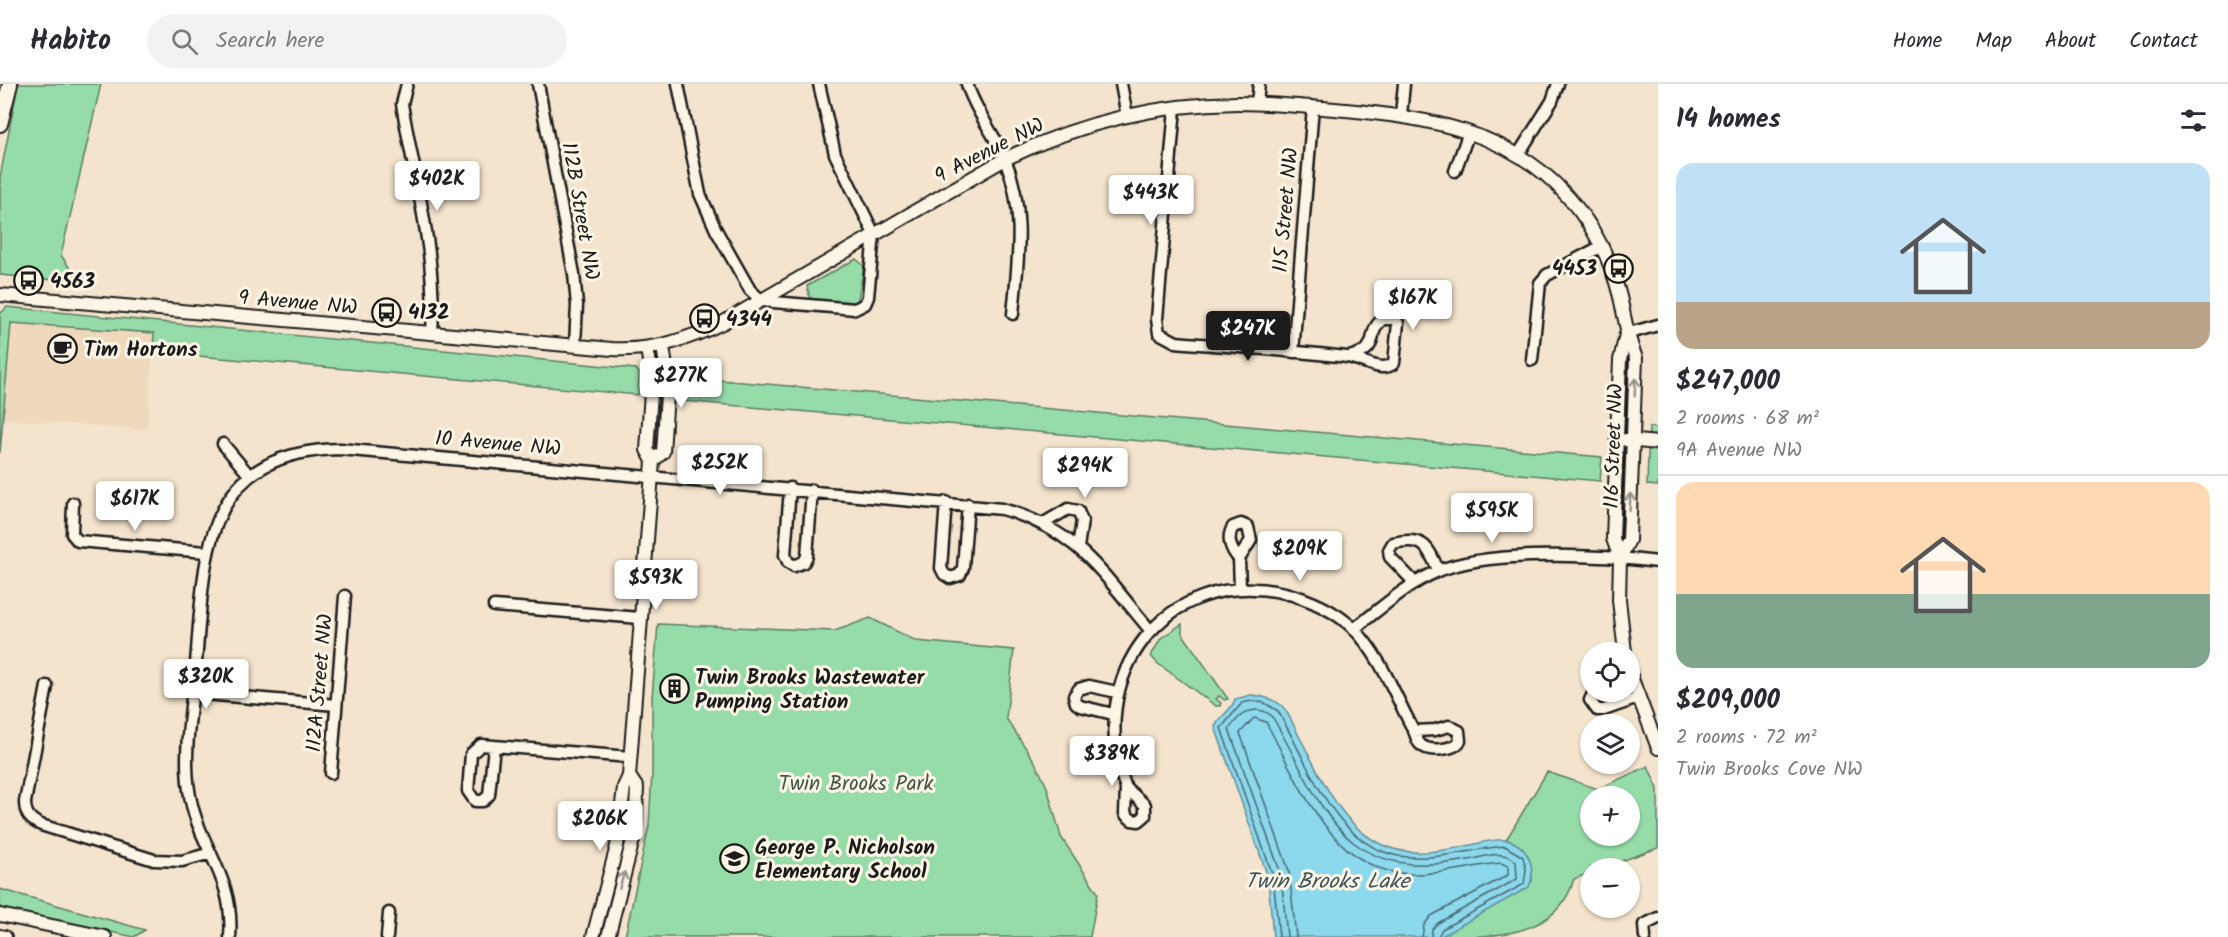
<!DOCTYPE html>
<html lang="en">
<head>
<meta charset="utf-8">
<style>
  body { margin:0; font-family:Kalam,sans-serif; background:#f2f2f3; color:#2b2b33; height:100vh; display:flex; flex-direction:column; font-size:22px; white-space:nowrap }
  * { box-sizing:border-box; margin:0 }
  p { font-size:20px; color:#7c7c81 }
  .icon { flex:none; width:33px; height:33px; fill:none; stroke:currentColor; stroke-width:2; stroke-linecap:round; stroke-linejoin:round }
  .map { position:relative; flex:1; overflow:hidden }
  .details { display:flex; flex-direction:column; background:#fff; width:570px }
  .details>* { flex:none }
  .controls { position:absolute; left:1580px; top:558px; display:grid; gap:12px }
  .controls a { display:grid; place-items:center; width:60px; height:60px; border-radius:50%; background:#fff; box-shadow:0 2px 4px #0004; font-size:30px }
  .price { position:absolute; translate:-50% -51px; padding:0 14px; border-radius:6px; background:#fff; color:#222; font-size:20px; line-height:39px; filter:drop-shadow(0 2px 3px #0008) }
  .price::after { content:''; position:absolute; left:50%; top:36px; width:18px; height:14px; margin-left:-9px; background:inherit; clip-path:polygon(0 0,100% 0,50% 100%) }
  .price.on { background:#1c1c1c; color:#fff }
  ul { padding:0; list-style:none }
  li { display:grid; align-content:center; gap:12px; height:318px; padding:0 18px }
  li+li { border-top:2px solid #e1e1e2 }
  li span { display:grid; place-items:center; height:186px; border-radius:18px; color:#555 }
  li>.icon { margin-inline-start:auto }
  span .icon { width:108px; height:108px; fill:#fffc; stroke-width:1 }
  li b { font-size:26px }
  h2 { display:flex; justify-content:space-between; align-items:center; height:72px; padding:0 18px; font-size:26px }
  header { display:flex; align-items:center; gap:36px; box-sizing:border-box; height:84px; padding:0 30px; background:#fff; border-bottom:2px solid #e1e1e2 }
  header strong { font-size:28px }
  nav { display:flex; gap:33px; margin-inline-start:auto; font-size:21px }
  .search { width:420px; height:54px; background:#f2f2f3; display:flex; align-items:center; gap:15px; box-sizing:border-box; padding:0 21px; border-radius:33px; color:#7c7c81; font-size:22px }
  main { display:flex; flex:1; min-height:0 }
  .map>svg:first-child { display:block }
</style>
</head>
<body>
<header>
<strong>Habito</strong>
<div class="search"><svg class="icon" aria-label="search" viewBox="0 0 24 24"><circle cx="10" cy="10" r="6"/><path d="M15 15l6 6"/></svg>Search here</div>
<nav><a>Home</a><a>Map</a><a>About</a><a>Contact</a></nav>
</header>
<main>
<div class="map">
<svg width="1658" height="853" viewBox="0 0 1658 853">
  <rect width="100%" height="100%" fill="#f5e4cd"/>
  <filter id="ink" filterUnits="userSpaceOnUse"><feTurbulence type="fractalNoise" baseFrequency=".0167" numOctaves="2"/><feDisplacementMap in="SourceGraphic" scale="12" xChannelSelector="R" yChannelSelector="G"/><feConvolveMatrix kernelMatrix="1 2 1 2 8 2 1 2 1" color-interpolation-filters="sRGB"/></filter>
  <g filter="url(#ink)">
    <path fill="#f0d8bc" d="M11,239L154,249L147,346L3,335Z"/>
    <path fill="#96dca9" stroke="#597c62" stroke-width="1.5" fill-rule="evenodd" d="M18,0H101L61,171L79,198L0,191V93Z
      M856,175L864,182L857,221L810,215L807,202Z
      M7,223L636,285L639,289L638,311L153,268L154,249L11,239L0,369V230Z
      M685,293L1602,373L1600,397L683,317Z
      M1649,343L1658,344V402L1647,401Z
      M870,534L916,557L1014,566L1006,634L1035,678L1047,703L1061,753L1098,809L1090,853H625L649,741L652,689V614L658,540L835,547Z
      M1182,540V549L1228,615L1224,616L1219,612L1216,615L1221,619L1220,622H1216L1157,579L1151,572L1161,554Z
      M1648,682L1658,705V764L1602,784H1590V789L1574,795C1558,853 1496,853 1440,853L1532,797C1531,771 1529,767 1506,756L1547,688L1598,705ZM1590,712H1629V752H1590Z
      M0,805L145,846L134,853L0,824Z"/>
    <path fill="#8cd8ed" stroke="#5f8d99" stroke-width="1.5" d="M1251,611C1262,612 1272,614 1281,621C1289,628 1294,643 1299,652C1321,692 1341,744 1385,762C1410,773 1444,767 1471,761C1481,759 1496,754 1507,756C1528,761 1537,784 1529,803L1440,853H1273L1268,793L1215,643C1220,631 1232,627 1235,615Z"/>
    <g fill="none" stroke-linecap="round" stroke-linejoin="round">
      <path stroke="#496770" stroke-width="1.5" d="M1279,853L1273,792L1221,644L1242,619L1251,617L1263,618L1278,627C1309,680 1337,770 1409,773C1442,775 1473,765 1505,762L1523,773L1526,786L1524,800L1442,845L1438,853
        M1287,853L1281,790L1229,645C1240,629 1255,619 1272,632C1326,726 1339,799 1468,776C1485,773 1501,765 1516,777L1517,795L1438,839L1432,845L1431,853
        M1296,853L1289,787L1240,649L1254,634L1266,638C1298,697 1331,788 1410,790C1441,791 1470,782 1501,779L1508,782V791L1431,832L1424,841L1422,853"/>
      <defs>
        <path id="minor" d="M407,0L402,20C415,97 437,171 432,249
          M538,0L574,190L577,221L575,261
          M678,0L700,110L716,146L750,206L762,217L855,225L865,220L868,213L874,150L835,70L819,0
          M967,0C975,27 994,49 1005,75C1026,126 1018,176 1013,230
          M1121,0L1127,32
          M1257,19L1259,0
          M1175,24L1157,235L1159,249L1176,258C1233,263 1290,266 1347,273C1363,275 1382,290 1394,279L1398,239L1394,235H1383C1364,249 1384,264 1349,273
          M1401,31L1404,0
          M1518,71L1552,17L1558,0
          M1455,87L1469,48
          M1626,250L1658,241
          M1293,268L1313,23
          M1532,276L1540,199L1547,191L1602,162
          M223,360L250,392
          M790,404L785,471L788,478L794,482L804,478L807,472L812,406
          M946,418L941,484L944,490L950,494L960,491L963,484L968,420
          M73,419L72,450L78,457L206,468
          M1044,439L1068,425L1078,427L1082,437L1078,463
          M1241,440L1248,443L1251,456L1239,475C1231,466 1226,454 1233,443Z
          M1239,475L1240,504
          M1415,499L1390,473L1389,466L1393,459C1423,452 1428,462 1438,486
          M494,522L640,534
          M1354,545C1380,525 1406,501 1436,488C1487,465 1602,471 1658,478
          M47,602L25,718C25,730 30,736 41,741L154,776L182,777L211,769
          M1594,608L1590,616L1597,626H1604L1638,614
          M193,609L336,621
          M1113,630L1080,622L1076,619L1074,612L1079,605L1089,602L1117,608
          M494,662L489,711L483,717H475L468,707L471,670L481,661L494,662L630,673
          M331,689L345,512
          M1126,704C1083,593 1165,482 1285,509C1309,515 1336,527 1354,545C1381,572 1396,614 1414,647L1435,646L1449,642L1459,647L1460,657C1454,666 1428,669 1420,660C1417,657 1416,651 1414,647
          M1126,704L1145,721V732L1139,737L1132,736L1125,730Z
          M230,853C235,790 197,763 189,706C183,666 192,620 196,579C205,473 201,368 340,365L1002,425C1079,446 1102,490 1151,547
          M387,853L389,829
          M1645,853L1644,841L1658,834"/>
        <path id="tertiary" d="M0,211L612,265C653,267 687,256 724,238L1005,75C1077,40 1157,20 1237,19C1273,19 1310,23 1346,26C1428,34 1511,47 1568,113C1594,142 1611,176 1620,213C1625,234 1627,253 1636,274L1629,456L1620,474
          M1626,356L1658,359
          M653,377L663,368L668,297L663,262
          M1625,568L1619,516L1620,474L1613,455L1620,276L1626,250
          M1629,587L1658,664
          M0,831L105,853
          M0,852L5,853
          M593,853L617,762L624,703L629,692L653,377L647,366L652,294L647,265
          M608,853L635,748L637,704L629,692"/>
        <path id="secondary" d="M0,40L10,0"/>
      </defs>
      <use href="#minor" stroke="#1c1c1c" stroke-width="15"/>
      <use href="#tertiary" stroke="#1c1c1c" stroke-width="16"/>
      <use href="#secondary" stroke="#1c1c1c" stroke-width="18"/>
      <use href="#minor" stroke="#fcf5e5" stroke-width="10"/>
      <use href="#tertiary" stroke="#fcf5e5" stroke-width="12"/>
      <use href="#secondary" stroke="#fcf5e5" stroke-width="14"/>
    </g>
    <defs><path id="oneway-shaft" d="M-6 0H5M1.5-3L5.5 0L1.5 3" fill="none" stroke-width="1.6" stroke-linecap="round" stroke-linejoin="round" transform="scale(1.5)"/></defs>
    <g stroke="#97938b">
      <use href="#oneway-shaft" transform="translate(1635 303) rotate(-88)"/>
      <use href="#oneway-shaft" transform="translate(1630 418) rotate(-88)"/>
      <use href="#oneway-shaft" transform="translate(622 796) rotate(-73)"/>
    </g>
  </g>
  <defs>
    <symbol id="bus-ring" viewBox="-11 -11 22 22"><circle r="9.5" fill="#fcf5e5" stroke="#1c1c1c" stroke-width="1.5"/><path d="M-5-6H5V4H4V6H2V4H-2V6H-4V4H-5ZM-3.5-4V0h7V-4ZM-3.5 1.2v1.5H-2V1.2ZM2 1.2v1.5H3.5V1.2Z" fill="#1c1c1c"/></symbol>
    <symbol id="cafe-ring" viewBox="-11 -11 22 22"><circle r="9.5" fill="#fcf5e5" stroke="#1c1c1c" stroke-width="1.5"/><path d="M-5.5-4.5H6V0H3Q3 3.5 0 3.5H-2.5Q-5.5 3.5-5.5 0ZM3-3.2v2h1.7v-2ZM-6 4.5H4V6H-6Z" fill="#1c1c1c"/></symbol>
    <symbol id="building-ring" viewBox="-11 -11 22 22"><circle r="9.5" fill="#fcf5e5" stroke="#1c1c1c" stroke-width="1.5"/><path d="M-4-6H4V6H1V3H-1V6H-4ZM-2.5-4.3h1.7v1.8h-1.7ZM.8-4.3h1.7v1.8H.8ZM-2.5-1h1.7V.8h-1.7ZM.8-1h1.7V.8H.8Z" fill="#1c1c1c"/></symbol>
    <symbol id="school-ring" viewBox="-11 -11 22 22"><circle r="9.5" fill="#fcf5e5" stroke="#1c1c1c" stroke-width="1.5"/><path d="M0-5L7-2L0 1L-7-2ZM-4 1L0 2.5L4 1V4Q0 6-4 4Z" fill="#1c1c1c"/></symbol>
  </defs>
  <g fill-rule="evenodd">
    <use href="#bus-ring" x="1602" y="168" width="33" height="33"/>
    <use href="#bus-ring" x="12" y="180" width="33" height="33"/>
    <use href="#bus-ring" x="370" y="212" width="33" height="33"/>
    <use href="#bus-ring" x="688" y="218" width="33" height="33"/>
    <use href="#cafe-ring" x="46" y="248" width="33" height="33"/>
    <use href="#building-ring" x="658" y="588" width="33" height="33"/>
    <use href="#school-ring" x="718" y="758" width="33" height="33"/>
  </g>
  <g text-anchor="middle" stroke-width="6" stroke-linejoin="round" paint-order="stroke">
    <g font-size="21" fill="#1c1c1c" stroke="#fcf5e5">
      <text transform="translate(989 66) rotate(-27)" y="7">9 Avenue NW</text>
      <text transform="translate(1285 126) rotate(-85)" y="7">115 Street NW</text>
      <text transform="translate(581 127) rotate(80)" y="7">112B Street NW</text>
      <text transform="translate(298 218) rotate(5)" y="7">9 Avenue NW</text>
      <text transform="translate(498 359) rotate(5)" y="7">10 Avenue NW</text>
      <text transform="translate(1613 362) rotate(-88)" y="7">116 Street NW</text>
      <text transform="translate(319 599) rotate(-85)" y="7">112A Street NW</text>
    </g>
    <g font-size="21" font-weight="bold" fill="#1c1c1c" stroke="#fcf5e5" text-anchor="start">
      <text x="1597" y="191" text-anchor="end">4453</text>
      <text x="50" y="204">4563</text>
      <text x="408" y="235">4132</text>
      <text x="726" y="242">4344</text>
      <text x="84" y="272">Tim Hortons</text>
      <text x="695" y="600">Twin Brooks Wastewater<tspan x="695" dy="24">Pumping Station</tspan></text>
      <text x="755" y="770">George P. Nicholson<tspan x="755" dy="24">Elementary School</tspan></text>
    </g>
    <g font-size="21" fill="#415646" stroke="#fcf5e5">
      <text x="856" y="706">Twin Brooks Park</text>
    </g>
    <g font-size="22" font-style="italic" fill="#3e545b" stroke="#fcf5e5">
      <text x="1327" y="804">Twin Brooks Lake</text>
    </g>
  </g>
</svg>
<div class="controls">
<a><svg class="icon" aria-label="locate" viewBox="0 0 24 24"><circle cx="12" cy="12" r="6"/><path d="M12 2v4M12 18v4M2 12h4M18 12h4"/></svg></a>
<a><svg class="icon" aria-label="layers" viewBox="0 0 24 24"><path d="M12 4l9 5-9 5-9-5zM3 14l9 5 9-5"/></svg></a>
<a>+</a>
<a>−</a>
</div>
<b class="price" style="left:437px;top:128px">$402K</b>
<b class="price" style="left:1151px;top:142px">$443K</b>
<b class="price" style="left:1413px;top:247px">$167K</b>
<b class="price on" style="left:1248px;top:278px">$247K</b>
<b class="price" style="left:681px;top:325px">$277K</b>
<b class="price" style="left:720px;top:412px">$252K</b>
<b class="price" style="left:1085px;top:415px">$294K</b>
<b class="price" style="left:135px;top:448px">$617K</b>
<b class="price" style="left:1492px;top:460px">$595K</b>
<b class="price" style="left:1300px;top:498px">$209K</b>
<b class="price" style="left:656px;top:527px">$593K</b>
<b class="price" style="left:206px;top:626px">$320K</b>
<b class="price" style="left:1112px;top:703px">$389K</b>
<b class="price" style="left:600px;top:768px">$206K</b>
</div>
<section class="details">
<h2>14 homes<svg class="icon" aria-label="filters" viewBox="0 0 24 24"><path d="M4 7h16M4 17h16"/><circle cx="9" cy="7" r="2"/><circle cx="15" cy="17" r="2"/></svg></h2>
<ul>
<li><span style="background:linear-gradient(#bfe0f5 75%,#b9a48a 0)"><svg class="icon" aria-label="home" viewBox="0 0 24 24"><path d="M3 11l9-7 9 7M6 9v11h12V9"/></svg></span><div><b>$247,000</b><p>2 rooms · 68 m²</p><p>9A Avenue NW</p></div></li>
<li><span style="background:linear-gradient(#ffd9b3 60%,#7fa58c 0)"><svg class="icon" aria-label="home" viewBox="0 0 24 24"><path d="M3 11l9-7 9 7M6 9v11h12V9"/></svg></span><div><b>$209,000</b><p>2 rooms · 72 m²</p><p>Twin Brooks Cove NW</p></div></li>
</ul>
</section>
</main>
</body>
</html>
